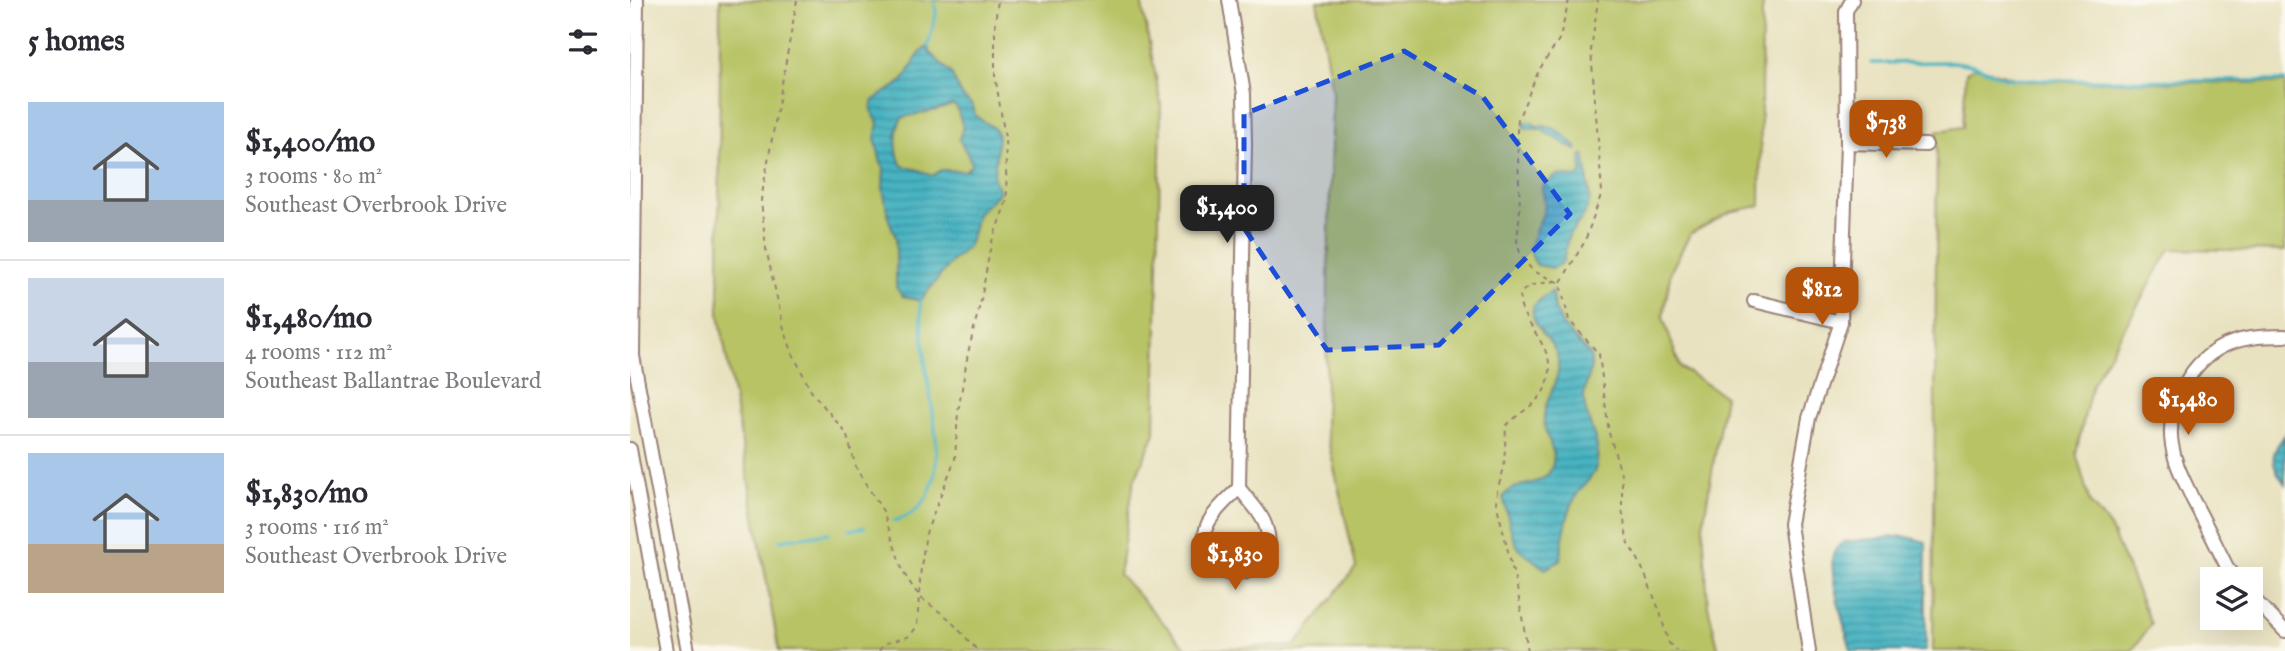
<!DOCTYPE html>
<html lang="en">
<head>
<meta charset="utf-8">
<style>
  body { margin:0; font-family:"IM FELL English",serif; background:#f2f2f3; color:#2b2b33; height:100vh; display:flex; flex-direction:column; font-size:26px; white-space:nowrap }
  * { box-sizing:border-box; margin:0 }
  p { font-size:23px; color:#7c7c81 }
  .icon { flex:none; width:38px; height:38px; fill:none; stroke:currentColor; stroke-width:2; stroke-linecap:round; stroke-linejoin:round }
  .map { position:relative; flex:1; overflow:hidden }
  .panel { display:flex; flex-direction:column; background:#fff; width:630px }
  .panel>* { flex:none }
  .buttons { position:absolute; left:1570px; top:567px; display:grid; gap:14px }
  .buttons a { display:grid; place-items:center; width:63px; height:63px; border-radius:0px; background:#fff; box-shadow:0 7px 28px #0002; font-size:35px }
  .price { position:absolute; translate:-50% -60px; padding:0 16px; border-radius:14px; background:#b45309; color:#fff; font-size:23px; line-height:46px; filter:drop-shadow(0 2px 4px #0008) }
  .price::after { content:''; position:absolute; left:50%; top:42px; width:21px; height:16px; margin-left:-10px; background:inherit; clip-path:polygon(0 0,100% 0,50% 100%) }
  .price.active { background:#222; color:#fff }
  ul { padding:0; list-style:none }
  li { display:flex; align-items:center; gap:21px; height:175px; padding:0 28px }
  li+li { border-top:2px solid #e1e1e2 }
  li span { display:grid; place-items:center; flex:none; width:196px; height:140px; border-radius:0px; color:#555 }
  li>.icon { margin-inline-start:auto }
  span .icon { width:84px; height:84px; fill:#fffc; stroke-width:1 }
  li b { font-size:30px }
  h2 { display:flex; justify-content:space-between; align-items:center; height:84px; padding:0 28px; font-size:30px }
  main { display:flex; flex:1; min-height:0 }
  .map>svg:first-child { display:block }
</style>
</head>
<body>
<main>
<section class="panel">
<h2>5 homes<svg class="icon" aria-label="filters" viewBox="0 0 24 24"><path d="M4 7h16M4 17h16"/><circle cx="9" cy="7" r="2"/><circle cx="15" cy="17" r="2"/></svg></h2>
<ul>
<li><span style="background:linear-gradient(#a9c7e8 70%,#9aa5b1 0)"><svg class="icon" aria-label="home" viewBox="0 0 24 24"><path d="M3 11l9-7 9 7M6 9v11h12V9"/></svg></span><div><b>$1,400/mo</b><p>3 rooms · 80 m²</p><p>Southeast Overbrook Drive</p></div></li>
<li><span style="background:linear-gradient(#c9d6e8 60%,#9aa5b1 0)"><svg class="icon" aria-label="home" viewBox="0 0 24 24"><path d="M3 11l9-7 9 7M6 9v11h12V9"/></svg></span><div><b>$1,480/mo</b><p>4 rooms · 112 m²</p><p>Southeast Ballantrae Boulevard</p></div></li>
<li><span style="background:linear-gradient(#a9c7e8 65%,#b9a48a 0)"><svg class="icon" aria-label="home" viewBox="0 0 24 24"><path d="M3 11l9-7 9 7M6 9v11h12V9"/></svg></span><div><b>$1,830/mo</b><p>3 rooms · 116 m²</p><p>Southeast Overbrook Drive</p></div></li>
</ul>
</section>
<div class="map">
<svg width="1655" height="651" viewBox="0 0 1655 651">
  <defs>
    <pattern id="water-rules" width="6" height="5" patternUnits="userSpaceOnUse" patternTransform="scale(1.75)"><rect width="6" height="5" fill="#46b3c1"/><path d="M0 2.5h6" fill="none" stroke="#3c919d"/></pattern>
  </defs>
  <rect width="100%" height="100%" fill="#fbf7ec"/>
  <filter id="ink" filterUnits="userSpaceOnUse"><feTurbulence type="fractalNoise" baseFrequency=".0143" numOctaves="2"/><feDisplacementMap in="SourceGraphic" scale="14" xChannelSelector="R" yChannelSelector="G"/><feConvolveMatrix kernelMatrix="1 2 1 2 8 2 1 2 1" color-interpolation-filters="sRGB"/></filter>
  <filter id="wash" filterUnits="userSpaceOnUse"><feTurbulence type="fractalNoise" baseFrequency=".00686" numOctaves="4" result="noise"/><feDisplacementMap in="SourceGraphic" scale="28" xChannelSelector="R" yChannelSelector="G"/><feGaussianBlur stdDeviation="1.57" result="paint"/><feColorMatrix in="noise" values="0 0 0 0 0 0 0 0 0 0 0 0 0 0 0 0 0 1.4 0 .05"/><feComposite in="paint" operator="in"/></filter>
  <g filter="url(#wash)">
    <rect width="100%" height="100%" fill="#e8e2c0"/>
    <path fill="#b7c365" stroke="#807148" stroke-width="2" d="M90,0H511L531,104L525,433L504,481L489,574L557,649L665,646L726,567L695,427L702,91L687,1L1134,0L1132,12L1130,206L1100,212L1060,234L1041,271L1033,317L1050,367L1095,396L1073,525L1078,606L1089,651H149L89,315Z
      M1345,67L1396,81L1655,83V251L1540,249L1462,384L1446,453L1460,503L1480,527L1521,624L1502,651H1303L1307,131L1333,127L1336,72Z"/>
    <path fill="url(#water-rules)" stroke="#486976" stroke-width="2" fill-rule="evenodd" d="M298,46L299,52L321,73L332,96L342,105L346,116C355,125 365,123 368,137L364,174V180L370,191L347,214L342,236L337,248L322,261L290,301L272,296L266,287V238L259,220L253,189L254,168L251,163L245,138L248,123L241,109C243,93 260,93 270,83C282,73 282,57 298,46ZM321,105L326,106L333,127L329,139L341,161V165L335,171L311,170L304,175H299L289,170L272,166C265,153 264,130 272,118C289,112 305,113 321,105Z
      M896,122H902L906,126C925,124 935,136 947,148L946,150L910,129H895L894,125Z
      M953,154L955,156L960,200L954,215L938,237L933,262L923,268L907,265C891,246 909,229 914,210C916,202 913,195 912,187L927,175L949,177L952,170L951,157Z
      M922,291L924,307L933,326L960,355L961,361C962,373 954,385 954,398C954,423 973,438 966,467C963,480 950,486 945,498C936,515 932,543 930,561L915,569C911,566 889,549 888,547C879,533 878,513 873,497C884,480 912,489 921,469C929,453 915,438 914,422C912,399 934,380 927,355C923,340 899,325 903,308C905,302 917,295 922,291Z
      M1655,435V484C1640,464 1639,454 1655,435Z
      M1274,536L1296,542V651H1221C1215,628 1199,577 1203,555C1205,549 1208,546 1213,542Z"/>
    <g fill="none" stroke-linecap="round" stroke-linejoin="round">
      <path stroke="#46b3c1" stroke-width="3.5" d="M298,46L306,14L305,0
        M1241,63L1324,62L1343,65L1375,78L1397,80L1655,81
        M264,521C332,502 299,408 295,360C294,341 291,321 290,301
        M220,530L234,527
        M150,540L199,533"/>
    </g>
  </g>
  <g filter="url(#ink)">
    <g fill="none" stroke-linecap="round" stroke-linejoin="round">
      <defs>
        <path id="street" d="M7,0L3,356L58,651
          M599,0L614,94L615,143L609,488C618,500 632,513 636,527C653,575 583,594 575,546C574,538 575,527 580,520C587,508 599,498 609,488
          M1217,143L1296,145
          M1124,301L1211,322
          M0,449L36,651
          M1607,579L1597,567C1586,545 1575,522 1563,500C1555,482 1545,465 1542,445C1536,411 1557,367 1588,349C1608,337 1632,336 1655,336
          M1620,595L1655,631
          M1179,651L1160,524L1179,418L1211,322L1217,143L1216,11L1222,0"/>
      </defs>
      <use href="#street" stroke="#998076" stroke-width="16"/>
      <path stroke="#998076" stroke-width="2" stroke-dasharray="5 5" stroke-linecap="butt" d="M167,0L131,200L136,249L154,329L163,354L181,391L216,433L227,470L253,511L273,572L284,589L291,598L318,618L348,651
        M939,0L930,38L909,70L888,119L887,131L890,209L887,242L891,256L903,271L930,283L939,320L969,354L979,433L992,477V509L998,544L1008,559L1016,577L1030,612L1038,642L1047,651
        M931,282L955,241L972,192L961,50L968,0
        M249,651L254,644L280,636L287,626L291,567L296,533L325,459L328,412L338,353L351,300L361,244L377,200L375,138L365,75V23L368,0
        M898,651L887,588L866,502L867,491L874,468L876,426C889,412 910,404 917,384C933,345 874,312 894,290C900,283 916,283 925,281"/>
      <use href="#street" stroke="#fff" stroke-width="12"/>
    </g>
  </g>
  <path fill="#1d4ed8" fill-opacity="0.2" stroke="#1d4ed8" stroke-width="5" stroke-dasharray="14 9" stroke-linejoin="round" d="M774,51L853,97L940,214L809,345L697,350L614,228V114Z"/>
</svg>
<div class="buttons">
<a><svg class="icon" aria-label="layers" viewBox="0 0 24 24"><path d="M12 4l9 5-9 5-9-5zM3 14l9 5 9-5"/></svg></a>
</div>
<b class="price" style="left:1256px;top:160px">$738</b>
<b class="price active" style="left:597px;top:245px">$1,400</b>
<b class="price" style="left:1192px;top:327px">$812</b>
<b class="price" style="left:1558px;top:437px">$1,480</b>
<b class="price" style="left:605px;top:592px">$1,830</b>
</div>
</main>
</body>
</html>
